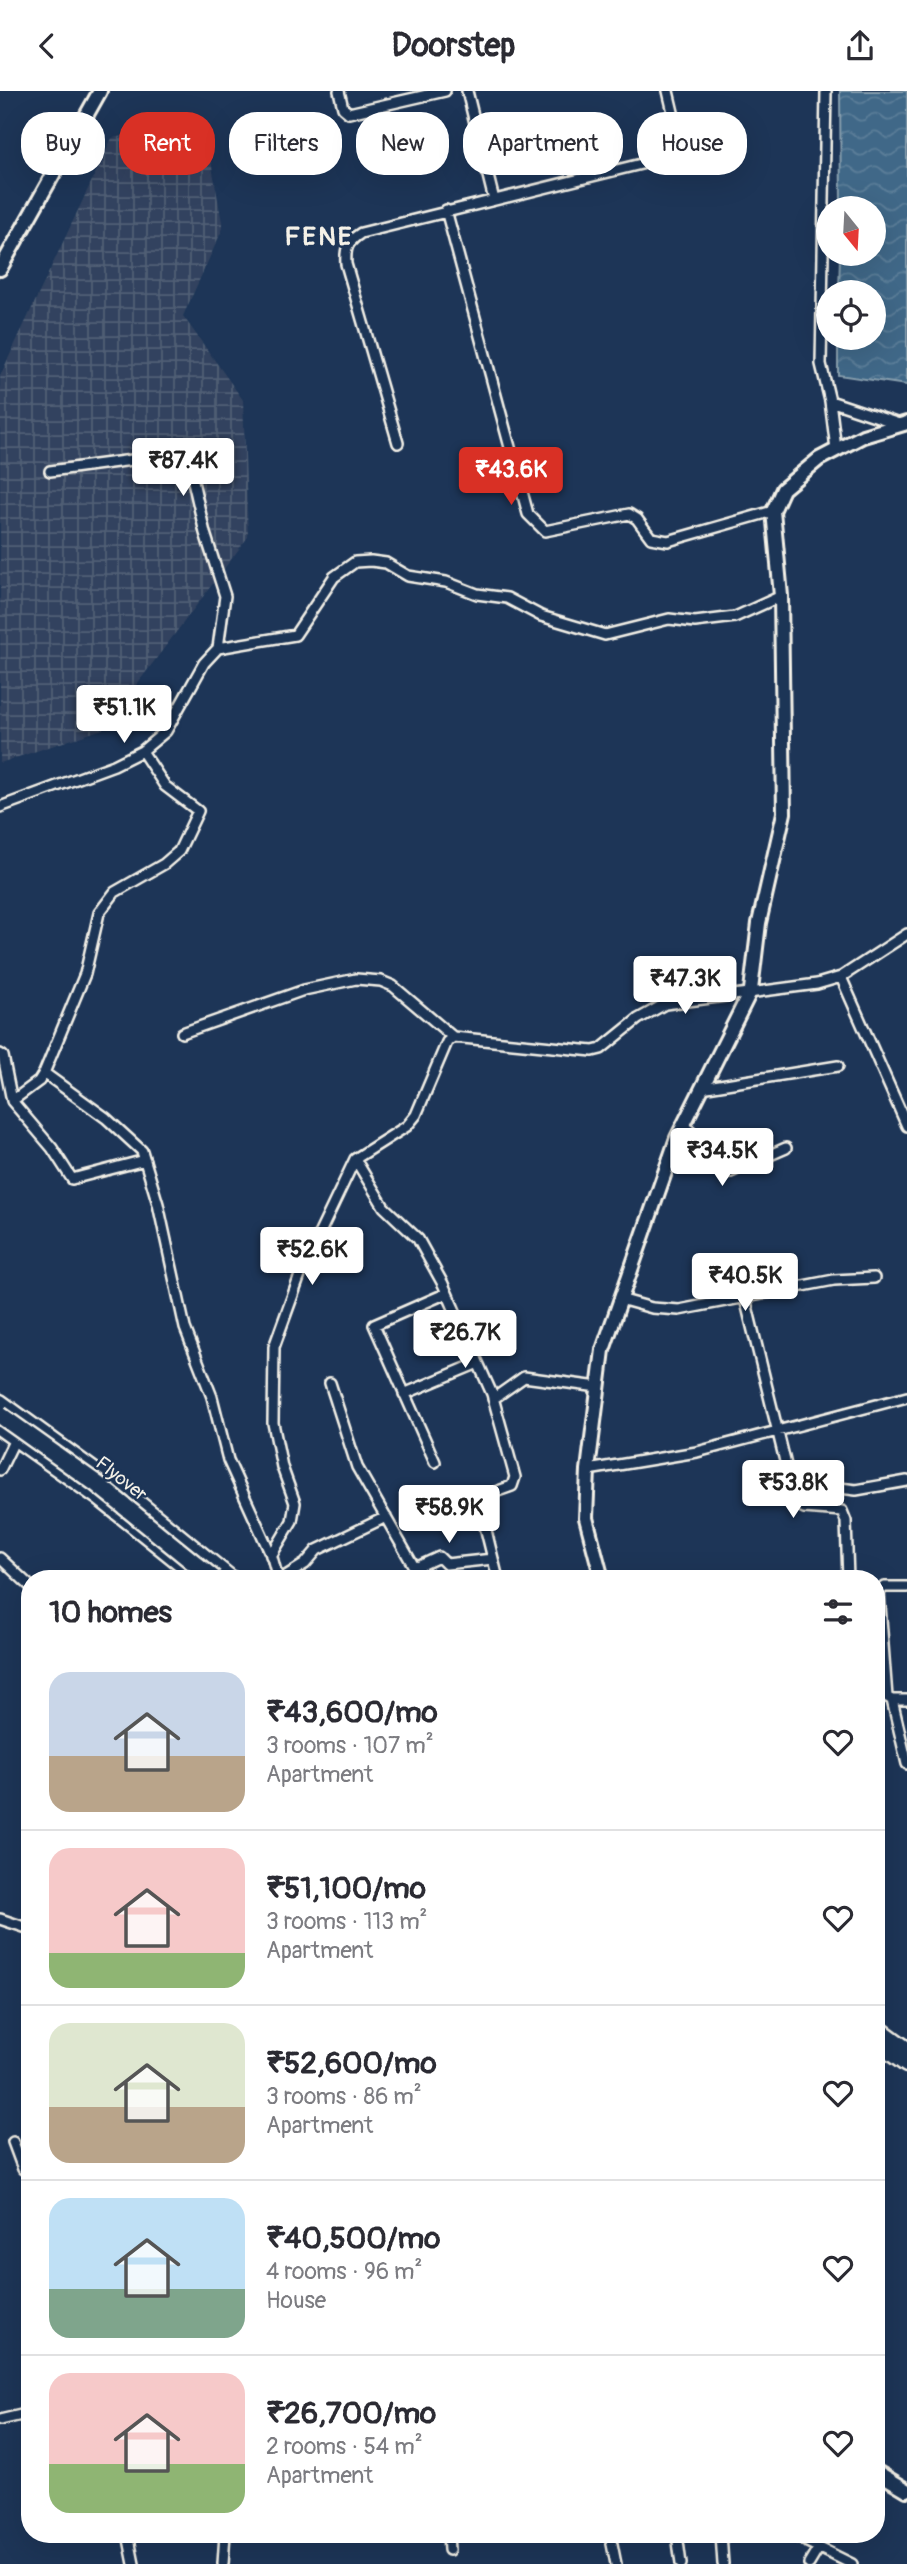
<!DOCTYPE html>
<html lang="en">
<head>
<meta charset="utf-8">
<style>
  body { margin:0; font-family:Pangolin,sans-serif; background:#f2f2f3; color:#2b2b33; height:100vh; display:flex; flex-direction:column; font-size:26px; white-space:nowrap }
  * { box-sizing:border-box; margin:0 }
  p { font-size:23px; color:#7c7c81 }
  .icon { flex:none; width:38px; height:38px; fill:none; stroke:currentColor; stroke-width:2; stroke-linecap:round; stroke-linejoin:round }
  .map { position:relative; flex:1; overflow:hidden }
  .side { position:absolute; left:21px; top:1479px; width:864px; height:973px; display:flex; flex-direction:column; background:#fff; border-radius:28px; box-shadow:0 7px 28px #0002 }
  .side>* { flex:none }
  .guide { position:absolute; left:21px; top:21px; width:866px; height:63px; display:flex; gap:14px }
  .needle { width:46px; rotate:162deg }
  .fabs { position:absolute; left:816px; top:105px; display:grid; gap:14px }
  .fabs a { display:grid; place-items:center; width:70px; height:70px; border-radius:50%; background:#fff; box-shadow:0 7px 28px #0002; font-size:35px }
  .price { position:absolute; translate:-50% -60px; padding:0 16px; border-radius:7px; background:#fff; color:#222; font-size:23px; line-height:46px; filter:drop-shadow(0 2px 4px #0008) }
  .price::after { content:''; position:absolute; left:50%; top:42px; width:21px; height:16px; margin-left:-10px; background:inherit; clip-path:polygon(0 0,100% 0,50% 100%) }
  .price.active { background:#d93025; color:#fff }
  ul { padding:0; list-style:none }
  li { display:flex; align-items:center; gap:21px; height:175px; padding:0 28px }
  li+li { border-top:2px solid #e1e1e2 }
  li span { display:grid; place-items:center; flex:none; width:196px; height:140px; border-radius:21px; color:#555 }
  li>.icon { margin-inline-start:auto }
  span .icon { width:84px; height:84px; fill:#fffc; stroke-width:1 }
  li b { font-size:30px }
  h2 { display:flex; justify-content:space-between; align-items:center; height:84px; padding:0 28px; font-size:30px }
  .chip { padding:0 24px; border-radius:28px; background:#fff; box-shadow:0 7px 28px #0002; font-size:24px; line-height:63px }
  .chip.active { background:#d93025; color:#fff }
  header { display:flex; justify-content:space-between; align-items:center; height:91px; padding:0 28px; background:#fff; font-size:32px; font-weight:800 }
  .map>svg:first-child { display:block }
</style>
</head>
<body>
<header><svg class="icon" aria-label="back" viewBox="0 0 24 24"><path d="M15 5l-7 7 7 7"/></svg>Doorstep<svg class="icon" aria-label="share" viewBox="0 0 24 24"><path d="M12 15V3M7 8l5-5 5 5M5 13v7h14v-7"/></svg></header>
<div class="map">
<svg width="907" height="2473" viewBox="0 0 907 2473">
  <defs>
    <pattern id="industrial-grid" width="8" height="8" patternUnits="userSpaceOnUse" patternTransform="scale(1.75)"><rect width="8" height="8" fill="#33435e"/><path d="M0 4h8M4 0v8" fill="none" stroke="#515f75"/></pattern>
    <pattern id="water-waves" width="16" height="10" patternUnits="userSpaceOnUse" patternTransform="scale(1.75)"><rect width="16" height="10" fill="#406888"/><path d="M0 5q4-4 8 0t8 0" fill="none" stroke="#5c7e99"/></pattern>
  </defs>
  <rect width="100%" height="100%" fill="#1d3557"/>
  <filter id="ink" filterUnits="userSpaceOnUse"><feTurbulence type="fractalNoise" baseFrequency=".0143" numOctaves="2"/><feDisplacementMap in="SourceGraphic" scale="14" xChannelSelector="R" yChannelSelector="G"/><feConvolveMatrix kernelMatrix="1 2 1 2 8 2 1 2 1" color-interpolation-filters="sRGB"/></filter>
  <g filter="url(#ink)">
    <path fill="url(#industrial-grid)" d="M204,30L223,137L183,225L243,309L248,446L103,638L0,672V285L112,47Z"/>
    <path fill="url(#water-waves)" stroke="#889fae" stroke-width="2" d="M840,0H907V294L838,284V247H873V201H839L840,163H873V117H841Z"/>
    <g fill="none" stroke-linecap="round" stroke-linejoin="round">
      <defs>
        <path id="street" d="M339,0L343,17L349,22L445,0
          M467,0L494,109
          M668,0L683,63
          M826,0L821,273L830,310L899,333
          M446,119L528,423L545,440L629,423L637,428L651,447L668,450L773,420
          M830,310L836,358
          M398,352L346,173C345,157 347,151 361,142L698,59
          M218,557L295,544L334,486L355,471L371,470L386,472L408,485L446,491L477,503L507,507L541,525L605,544L669,528L695,531L735,526L781,505
          M0,716L114,674L142,660L166,640L204,572L218,557L225,505L205,442L189,373L177,363L50,380
          M841,886L907,1035
          M182,942L304,899L356,888L381,890L393,895L453,946L593,960L601,958L638,928L665,913L817,893L841,886L907,843
          M0,963L3,965L12,1010L39,990L44,982L106,1027L142,1060L158,1113L185,1237L212,1306L228,1369L272,1466L278,1488
          M44,982L85,883L99,822L115,801L164,773L179,760L198,720L165,695L142,660
          M701,997L838,975
          M12,1010L52,1057L72,1088L145,1069
          M684,1032L717,1077L726,1083L786,1057
          M355,1068L384,1116L418,1148L443,1193L492,1303L515,1386L512,1395L484,1405L479,1411L498,1488
          M745,1207L795,1411L804,1417L842,1420L846,1430L848,1488
          M620,1208L652,1217L679,1219L834,1189L874,1187
          M330,1292L357,1376L421,1488
          M404,1303L478,1272
          M493,1308L524,1286L598,1296
          M435,1371L374,1234L447,1202
          M0,1379L16,1346
          M588,1379L697,1361L907,1306
          M791,1391L856,1399L907,1390
          M271,1465L292,1430L295,1412L282,1376L273,1332L274,1256L302,1179L355,1068L407,1035L416,1024L447,951L453,946
          M0,1467L30,1495
          M415,1477L439,1466L446,1473L493,1468
          M281,1488L305,1473L317,1459L386,1426
          M877,1600L892,1609H907
          M887,1606L879,1501L884,1496H907
          M892,1609L907,1673
          M0,1828L30,1838
          M13,2051L23,2078L30,2081
          M0,2329L30,2322
          M128,2443L134,2473
          M448,2443L449,2459
          M610,2443L616,2473
          M677,2443L681,2473
          M721,2443L723,2473
          M791,2443L852,2473
          M223,2473L225,2443
          M809,2473L818,2458"/>
        <path id="secondary" d="M0,178L100,0
          M602,1488L586,1427L588,1379L603,1259L677,1047L751,899L759,832L784,722L781,505L773,420L783,398L819,368L863,345L907,332
          M877,2381L907,2399"/>
        <path id="primary" d="M0,1311L140,1413L232,1488
          M0,1337L99,1407L200,1488
          M877,1936L907,1958"/>
        <path id="highway" d="M877,1951L907,1973"/>
      </defs>
      <use href="#street" stroke="#f4f1e8" stroke-width="14"/>
      <use href="#secondary" stroke="#f4f1e8" stroke-width="18"/>
      <use href="#primary" stroke="#f4f1e8" stroke-width="19"/>
      <use href="#highway" stroke="#f4f1e8" stroke-width="21"/>
      <use href="#street" stroke="#1d3557" stroke-width="9"/>
      <use href="#secondary" stroke="#1d3557" stroke-width="12"/>
      <use href="#primary" stroke="#1d3557" stroke-width="14"/>
      <use href="#highway" stroke="#1d3557" stroke-width="16"/>
      <defs>
        <path id="highway-bridge" d="M0,1324L97,1393L214,1488"/>
      </defs>
      <use href="#highway-bridge" stroke="#f4f1e8" stroke-width="21" stroke-linecap="butt"/>
      <use href="#highway-bridge" stroke="#1d3557" stroke-width="16"/>
    </g>
  </g>
  <g text-anchor="middle" stroke-width="5" stroke-linejoin="round" paint-order="stroke">
    <g font-size="19" fill="#f4f1e8" stroke="#1d3557">
      <text transform="translate(122 1387) rotate(38)" y="7">Flyover</text>
    </g>
    <g font-size="26" font-weight="bold" letter-spacing="2" fill="#f4f1e8" stroke="#1d3557">
      <text x="319" y="154">FENE</text>
    </g>
  </g>
</svg>
<div class="fabs">
<a><svg class="needle" viewBox="-14 -14 28 28"><path d="M0-13l5 13h-10z" fill="#e53935"/><path d="M0 13l5-13h-10z" fill="#7c7c81"/></svg></a>
<a><svg class="icon" aria-label="locate" viewBox="0 0 24 24"><circle cx="12" cy="12" r="6"/><path d="M12 2v4M12 18v4M2 12h4M18 12h4"/></svg></a>
</div>
<b class="price" style="left:183px;top:407px">₹87.4K</b>
<b class="price active" style="left:511px;top:416px">₹43.6K</b>
<b class="price" style="left:124px;top:654px">₹51.1K</b>
<b class="price" style="left:685px;top:925px">₹47.3K</b>
<b class="price" style="left:722px;top:1097px">₹34.5K</b>
<b class="price" style="left:312px;top:1196px">₹52.6K</b>
<b class="price" style="left:745px;top:1222px">₹40.5K</b>
<b class="price" style="left:465px;top:1279px">₹26.7K</b>
<b class="price" style="left:793px;top:1429px">₹53.8K</b>
<b class="price" style="left:449px;top:1454px">₹58.9K</b>
<div class="guide">
<a class="chip">Buy</a>
<a class="chip active">Rent</a>
<a class="chip">Filters</a>
<a class="chip">New</a>
<a class="chip">Apartment</a>
<a class="chip">House</a>
</div>
<section class="side">
<h2>10 homes<svg class="icon" aria-label="filters" viewBox="0 0 24 24"><path d="M4 7h16M4 17h16"/><circle cx="9" cy="7" r="2"/><circle cx="15" cy="17" r="2"/></svg></h2>
<ul>
<li><span style="background:linear-gradient(#c9d6e8 60%,#b9a48a 0)"><svg class="icon" aria-label="home" viewBox="0 0 24 24"><path d="M3 11l9-7 9 7M6 9v11h12V9"/></svg></span><div><b>₹43,600/mo</b><p>3 rooms · 107 m²</p><p>Apartment</p></div><svg class="icon" aria-label="heart" viewBox="0 0 24 24"><path d="M12 20l-8-8c-3-5 5-10 8-4 3-6 11-1 8 4z"/></svg></li>
<li><span style="background:linear-gradient(#f6c9c9 75%,#8fb573 0)"><svg class="icon" aria-label="home" viewBox="0 0 24 24"><path d="M3 11l9-7 9 7M6 9v11h12V9"/></svg></span><div><b>₹51,100/mo</b><p>3 rooms · 113 m²</p><p>Apartment</p></div><svg class="icon" aria-label="heart" viewBox="0 0 24 24"><path d="M12 20l-8-8c-3-5 5-10 8-4 3-6 11-1 8 4z"/></svg></li>
<li><span style="background:linear-gradient(#dfe7d0 60%,#b9a48a 0)"><svg class="icon" aria-label="home" viewBox="0 0 24 24"><path d="M3 11l9-7 9 7M6 9v11h12V9"/></svg></span><div><b>₹52,600/mo</b><p>3 rooms · 86 m²</p><p>Apartment</p></div><svg class="icon" aria-label="heart" viewBox="0 0 24 24"><path d="M12 20l-8-8c-3-5 5-10 8-4 3-6 11-1 8 4z"/></svg></li>
<li><span style="background:linear-gradient(#bfe0f5 65%,#7fa58c 0)"><svg class="icon" aria-label="home" viewBox="0 0 24 24"><path d="M3 11l9-7 9 7M6 9v11h12V9"/></svg></span><div><b>₹40,500/mo</b><p>4 rooms · 96 m²</p><p>House</p></div><svg class="icon" aria-label="heart" viewBox="0 0 24 24"><path d="M12 20l-8-8c-3-5 5-10 8-4 3-6 11-1 8 4z"/></svg></li>
<li><span style="background:linear-gradient(#f6c9c9 65%,#8fb573 0)"><svg class="icon" aria-label="home" viewBox="0 0 24 24"><path d="M3 11l9-7 9 7M6 9v11h12V9"/></svg></span><div><b>₹26,700/mo</b><p>2 rooms · 54 m²</p><p>Apartment</p></div><svg class="icon" aria-label="heart" viewBox="0 0 24 24"><path d="M12 20l-8-8c-3-5 5-10 8-4 3-6 11-1 8 4z"/></svg></li>
</ul>
</section>
</div>
</body>
</html>
